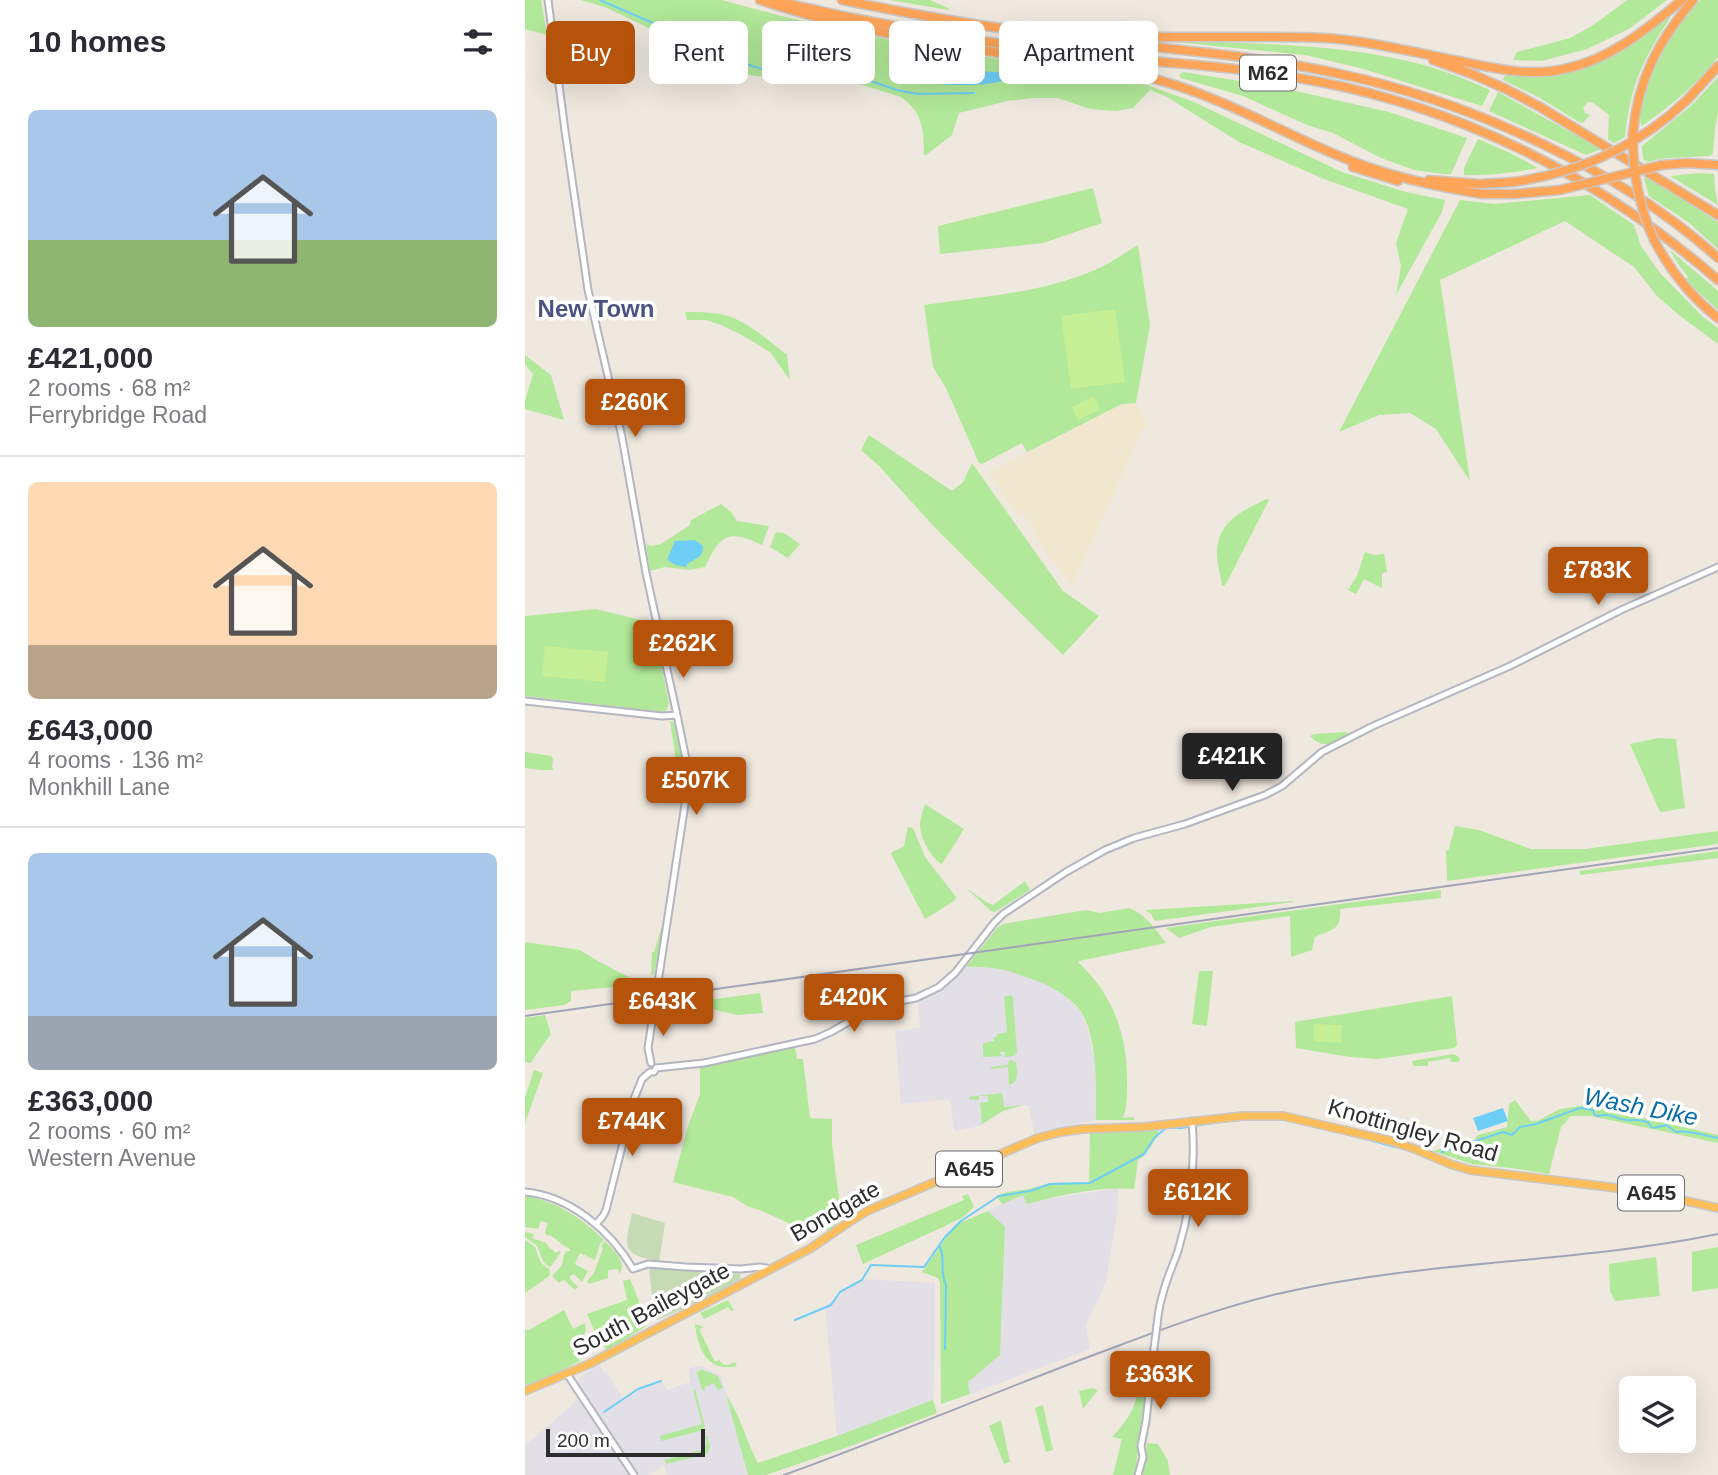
<!DOCTYPE html>
<html lang="en">
<head>
<meta charset="utf-8">
<style>
  body { margin:0; font-family:Helvetica,sans-serif; background:#f7f7f7; color:#2b2b33; height:100vh; display:flex; flex-direction:column; font-size:26px; white-space:nowrap }
  * { box-sizing:border-box; margin:0 }
  p { font-size:23px; color:#7c7c81 }
  .icon { flex:none; width:38px; height:38px; fill:none; stroke:currentColor; stroke-width:2; stroke-linecap:round; stroke-linejoin:round }
  .map { position:relative; flex:1; overflow:hidden }
  .side { display:flex; flex-direction:column; background:#fff; width:525px }
  .side>* { flex:none }
  .banner { position:absolute; left:21px; top:21px; width:665px; height:63px; display:flex; gap:14px }
  .buttons { position:absolute; left:1094px; top:1376px; display:grid; gap:14px }
  .buttons a { display:grid; place-items:center; width:77px; height:77px; border-radius:10px; background:#fff; box-shadow:0 7px 28px #0002; font-size:35px }
  .scale { position:absolute; left:21px; bottom:18px; width:159px; box-sizing:border-box; padding-left:7px; border:4px solid #2d2d2d; border-top:0; font-size:19px; line-height:24px; white-space:nowrap; color:#2d2d2d; -webkit-text-stroke:5px #fff; paint-order:stroke }
  .price { position:absolute; translate:-50% -60px; padding:0 16px; border-radius:7px; background:#b45309; color:#fff; font-size:23px; line-height:46px; filter:drop-shadow(0 2px 4px #0008) }
  .price::after { content:''; position:absolute; left:50%; top:42px; width:21px; height:16px; margin-left:-10px; background:inherit; clip-path:polygon(0 0,100% 0,50% 100%) }
  .price.active { background:#222; color:#fff }
  ul { padding:0; list-style:none }
  li { display:grid; align-content:center; gap:14px; height:371px; padding:0 28px }
  li+li { border-top:2px solid #e1e1e2 }
  li span { display:grid; place-items:center; height:217px; border-radius:10px; color:#555 }
  li>.icon { margin-inline-start:auto }
  span .icon { width:126px; height:126px; fill:#fffc; stroke-width:1 }
  li b { font-size:30px }
  h2 { display:flex; justify-content:space-between; align-items:center; height:84px; padding:0 28px; font-size:30px }
  .chip { padding:0 24px; border-radius:10px; background:#fff; box-shadow:0 7px 28px #0002; font-size:24px; line-height:63px }
  .chip.active { background:#b45309; color:#fff }
  main { display:flex; flex:1; min-height:0 }
  .map>svg:first-child { display:block }
</style>
</head>
<body>
<main>
<section class="side">
<h2>10 homes<svg class="icon" aria-label="filters" viewBox="0 0 24 24"><path d="M4 7h16M4 17h16"/><circle cx="9" cy="7" r="2"/><circle cx="15" cy="17" r="2"/></svg></h2>
<ul>
<li><span style="background:linear-gradient(#a9c7e8 60%,#8fb573 0)"><svg class="icon" aria-label="home" viewBox="0 0 24 24"><path d="M3 11l9-7 9 7M6 9v11h12V9"/></svg></span><div><b>£421,000</b><p>2 rooms · 68 m²</p><p>Ferrybridge Road</p></div></li>
<li><span style="background:linear-gradient(#ffd9b3 75%,#b9a48a 0)"><svg class="icon" aria-label="home" viewBox="0 0 24 24"><path d="M3 11l9-7 9 7M6 9v11h12V9"/></svg></span><div><b>£643,000</b><p>4 rooms · 136 m²</p><p>Monkhill Lane</p></div></li>
<li><span style="background:linear-gradient(#a9c7e8 75%,#9aa5b1 0)"><svg class="icon" aria-label="home" viewBox="0 0 24 24"><path d="M3 11l9-7 9 7M6 9v11h12V9"/></svg></span><div><b>£363,000</b><p>2 rooms · 60 m²</p><p>Western Avenue</p></div></li>
</ul>
</section>
<div class="map">
<svg width="1193" height="1475" viewBox="0 0 1193 1475">
  <rect width="100%" height="100%" fill="#efe8df"/>
  <path fill="#e2dfe7" d="M456,966L489,972L515,981L537,993L555,1011L562,1027L570,1062L571,1120L509,1133L504,1106L498,1105L478,1111L455,1126L429,1131L425,1099L376,1104L370,1031L395,1028L393,1000L408,995L416,990L428,980L441,967Z
    M594,1188L591,1220L581,1282L561,1325L565,1349L445,1394L443,1382L475,1355L480,1228L463,1211L498,1194L502,1204L527,1198Z
    M341,1279L409,1283L410,1285V1353L408,1400L312,1436L300,1306L316,1294Z
    M74,1364L79,1373L82,1372L97,1398L112,1391L138,1382L142,1390L165,1382L164,1374L165,1368L176,1366L196,1375L223,1475H142L139,1465L124,1475H0V1446L58,1395L52,1383L53,1379L57,1375Z"/>
  <path fill="#f1e6ce" d="M611,403L624,427L618,429L547,586L509,537L511,531L499,514L493,515L463,473L598,404Z"/>
  <path fill="#b2e899" d="M0,0H16L22,35L0,29Z
    M56,0H197L256,16L370,41L622,85L669,102L817,172L881,192L920,200L917,212L871,295L876,266L871,243L883,209L799,179L714,142L642,97L625,90L608,108L591,111L565,109L533,98H509L482,101L434,113L427,135L401,155H399C399,130 398,113 376,97L321,80L265,81L225,75L200,65L82,8Z
    M364,0H405L423,8L424,10Z
    M1102,0H1142L1104,29L1062,49L1017,61L988,60L992,52L1045,38L1067,26Z
    M1175,0H1193V57C1172,85 1145,106 1117,126C1113,118 1117,109 1119,100C1129,61 1149,30 1175,0Z
    M1144,14L1145,18C1118,59 1105,86 1100,137L1089,143L1083,139L1084,115L1067,102H1063L1058,108L1060,113L1065,115L1058,123L1054,122L1015,98L978,80L981,73L1052,68Z
    M655,41C726,44 798,43 868,58C902,64 934,76 965,90L957,106L835,68L780,55L651,42Z
    M658,72L753,87L864,112L942,138L926,174H918L889,170L856,158L808,133L782,125L718,96L656,78L654,75Z
    M1193,77V112L1190,128L1188,154L1184,156L1143,158L1122,162L1118,159L1117,146L1167,105Z
    M973,92L1076,149L1061,155L964,111Z
    M953,139L983,152L1013,168C988,173 964,176 939,175V168Z
    M1174,173L1189,174L1190,190L1193,205L1145,176Z
    M1119,178H1123L1193,222V249L1163,222L1124,196Z
    M568,188L577,223L518,243L415,254L413,226Z
    M1065,195L1109,225L1116,246L1135,273L1178,317L1193,328V344L1155,316L1132,296L1109,267L1040,221L915,280L945,481L911,429L885,413L854,415L814,432L935,200L969,204Z
    M613,245L625,325L611,403L597,404L502,452L497,443L457,464L454,463L421,388L408,367L399,305C456,297 516,293 570,270C585,264 599,253 613,245Z
    M1145,250L1193,291V310L1160,280L1163,277L1153,264Z
    M160,312C175,312 192,312 206,317C227,325 245,342 262,355L265,380L245,352L217,335L196,325L181,320H162Z
    M0,355L26,375L39,420L0,409V401L8,374L0,364Z
    M344,435L427,491L438,482L447,463L538,591L574,616L538,655L414,532L354,466L336,450Z
    M742,499L744,500L703,580L699,586H697C696,575 692,564 692,553C692,522 718,510 742,499Z
    M196,504L206,512L212,521L244,526L237,545C203,529 196,534 180,567L164,570L140,567L125,571L121,544L126,546L136,544L165,525L166,520Z
    M251,532L259,533L275,544L263,558L245,547Z
    M840,552L849,555L859,554L862,572L857,573V588L839,579L831,594L823,590L832,576Z
    M71,609L128,623L144,704L140,712L0,696V616Z
    M145,721L149,723C156,752 160,769 157,799Z
    M821,732L824,735C809,742 799,751 785,736L789,734Z
    M1134,738L1151,739L1160,808L1136,812L1134,810L1105,744Z
    M0,752L26,756L28,759L27,767L29,770H16L0,768Z
    M400,804L439,829L417,864C407,860 395,837 395,826C395,818 398,811 400,804Z
    M930,826L954,830L1006,849H1060L1193,831V844L922,881L921,851L924,849Z
    M383,827L388,828L400,857L431,897L429,901L400,919L366,854L369,850L370,851L379,846Z
    M1193,851V858L1055,875V871Z
    M500,881L505,890L470,912L466,911L443,890H444L461,902L468,905Z
    M916,890V898L815,909C817,930 807,929 790,937L787,950L766,957L765,916L686,927L654,938L641,928Z
    M769,901L768,902L630,921L626,914L620,910Z
    M604,908C622,915 630,929 641,943L554,961V963C590,997 603,1038 602,1085C602,1097 602,1107 598,1118L608,1117L610,1120H571C571,1090 573,1033 554,1009C541,994 523,984 504,978C484,970 463,966 441,967L472,928L478,924L561,910L575,913Z
    M138,922L140,923L129,974L126,975L127,952H129Z
    M0,942L55,950L73,961L109,980L113,989L90,987L46,991V1001L39,1005L0,1010Z
    M674,971H688L682,1026L667,1024Z
    M235,993L238,1013L212,1015L183,1008V1000Z
    M486,995L488,999L492,1053L489,1056L480,1057V1052H475L477,1056L458,1057V1043L469,1041V1037H472V1034L480,1033L482,1031L479,997Z
    M927,996L932,1045L929,1048L853,1059L825,1057L771,1048L770,1022Z
    M20,1015L26,1034L14,1050L6,1063L0,1062V1018Z
    M270,1047L272,1059H278L285,1118L307,1119V1144L316,1214L312,1225L308,1229L283,1232L235,1210L222,1206L208,1197L148,1182L163,1126L175,1094V1067Z
    M928,1054L934,1057L935,1060L933,1062H926L925,1058L903,1062V1066H888L887,1061Z
    M485,1060L491,1062C492,1071 495,1082 484,1085L483,1067L466,1069V1067L482,1065Z
    M9,1070L18,1073L0,1123V1098Z
    M477,1093L479,1107L498,1105L478,1111L457,1124L455,1103L463,1102V1096H454V1100L444,1099V1097Z
    M990,1100L1006,1121H1012L1035,1109L1061,1105L1193,1135V1143L1066,1116H1046L1036,1127L1024,1174L986,1168L947,1164L907,1151L948,1142L953,1135L982,1127L984,1104Z
    M632,1130L634,1134L620,1155L613,1160L609,1189C575,1186 535,1195 502,1204L498,1195L477,1204L471,1196L482,1192L504,1189L525,1183L564,1182L565,1131Z
    M443,1194L449,1207L437,1218L338,1264L331,1245L439,1200L437,1196Z
    M0,1196C31,1201 57,1218 79,1240L75,1244L70,1260L55,1253L50,1264L63,1271L57,1282L49,1274L45,1276V1279L53,1287L50,1290L39,1280L34,1283L27,1276C32,1271 40,1265 38,1256L42,1251H45L44,1248C35,1246 32,1236 22,1235L20,1232L23,1223L16,1221L13,1229L0,1227Z
    M463,1211L480,1227L475,1355L443,1382L445,1394L416,1404L415,1283L413,1278L397,1272L430,1225Z
    M0,1232L9,1234L7,1238L21,1243L26,1250L27,1249L30,1253L34,1251L36,1252L33,1256L31,1255L33,1257L25,1267C16,1262 17,1257 13,1248C11,1243 4,1241 0,1237Z
    M0,1240L10,1247C14,1257 14,1264 24,1269L25,1274L23,1277L0,1293Z
    M80,1241C89,1251 103,1262 94,1274L93,1269L83,1270V1278L64,1284L62,1281L69,1273L78,1248L76,1246Z
    M1193,1247V1288L1167,1292V1252Z
    M1131,1257L1135,1296L1090,1301L1085,1291L1084,1264Z
    M105,1279L115,1304L121,1326L101,1339L81,1350L79,1344H75L62,1314L102,1300L98,1281Z
    M203,1300L209,1310L206,1311L203,1307L179,1319L175,1313Z
    M39,1310L48,1329L60,1323C62,1331 60,1335 54,1341L57,1347L51,1351L55,1361L17,1380L0,1385V1330H4Z
    M170,1324L179,1327L174,1329L190,1362L194,1360C199,1367 203,1365 210,1362L212,1366C182,1373 173,1349 170,1324Z
    M176,1369L193,1376L198,1388L193,1390L189,1383L180,1387V1390H177L172,1373Z
    M568,1388L573,1390L558,1409L554,1391Z
    M170,1389L180,1427L178,1430L136,1441L135,1436L177,1424L168,1390Z
    M613,1391L620,1393L610,1475H588L597,1439L587,1437C600,1424 610,1409 613,1391Z
    M201,1395C216,1416 221,1441 233,1463L312,1436L408,1400L412,1413L323,1447L241,1475H223Z
    M518,1405L528,1450L521,1452L510,1408Z
    M476,1420L485,1462L479,1464L464,1426Z
    M178,1435L182,1436L185,1447L182,1454L141,1464L140,1460L180,1449V1445L182,1444L180,1437H176Z
    M622,1443L633,1444L643,1461L645,1475H618Z"/>
  <path fill="#c6dab5" d="M107,1213L140,1223L134,1261C94,1254 100,1247 107,1213Z
    M127,1268L215,1274L216,1279L174,1302L132,1320L130,1319L124,1271Z"/>
  <path fill="#c7ef95" d="M590,309L600,382L546,389L536,316Z
    M569,396L575,409L553,420L547,407Z
    M20,646L83,652L80,682L17,676Z
    M789,1024L817,1025L816,1043L789,1041Z"/>
  <path fill="#6ecef5" d="M408,67L434,70L488,73L489,75C475,90 402,85 381,80L377,77L376,75L379,71Z
    M170,540L178,546C178,558 171,558 162,564L161,567L151,565L142,560L150,541Z
    M978,1108L983,1121L953,1131L948,1118Z"/>
  <g fill="none" stroke-linecap="round" stroke-linejoin="round">
    <path stroke="#6ecef5" stroke-width="2" d="M75,0L227,66L242,70L288,73L319,72L372,90L392,94L449,93
      M706,1121L725,1119
      M818,1133L870,1147
      M917,1152L978,1132L987,1135L995,1127L1011,1124L1055,1108L1068,1110L1069,1114L1072,1116C1088,1113 1087,1118 1101,1120C1111,1121 1113,1118 1124,1123L1125,1126L1128,1128L1141,1125L1151,1132C1162,1129 1181,1136 1193,1138
      M415,1247C421,1260 414,1271 421,1285L420,1349
      M270,1320L306,1305L315,1292L337,1280L346,1265L399,1267L420,1237L436,1221L474,1196L505,1191L525,1184L565,1183L619,1154L629,1138L641,1128H656L694,1122
      M79,1412L113,1389L136,1381"/>
    <defs>
      <path id="tertiary" d="M23,0L40,131L63,290L97,437L121,573L152,715L163,769L162,791L123,1048L126,1063
        M0,701L137,716L152,715
        M0,1192C45,1196 86,1231 108,1269L123,1264L161,1267L216,1269L235,1267L246,1269
        M71,1224L78,1216L81,1210L109,1099L117,1079L125,1072H129L131,1068L179,1063L290,1039L306,1032L346,1009L365,1003L391,998L414,987L430,973L469,923L478,914L541,872L580,850L609,838L660,824L740,795L757,786L797,752L848,726L985,666L1096,610L1193,567
        M632,1325C633,1314 635,1303 638,1293C642,1278 648,1265 653,1251C666,1208 671,1166 667,1121
        M42,1374L109,1475
        M613,1475L618,1457L616,1446L621,1421L629,1348"/>
      <path id="trunk" d="M0,1391L64,1364L131,1329L286,1248L324,1222L342,1211L513,1138L536,1132L558,1129L618,1127L718,1116H758L866,1141L890,1149L925,1164L945,1170L1100,1189L1130,1194L1193,1208"/>
      <path id="motorway" d="M235,0C318,28 406,42 493,56
        M246,0C280,7 314,16 349,22C406,33 464,43 522,50C611,62 701,64 790,81C940,109 1078,180 1193,280
        M317,0C391,15 466,28 542,37C633,49 726,54 815,74C943,101 1096,170 1193,258
        M579,37C625,37 671,37 718,37C755,37 792,36 829,41C864,46 899,54 934,61C968,68 1004,77 1039,69C1085,60 1122,29 1157,0
        M487,50C543,61 600,68 653,86C714,106 769,139 829,162C871,178 913,187 957,194
        M908,60L947,74L981,89L1015,107L1193,215
        M1144,116L1162,100L1193,66
        M1108,133C1113,79 1133,42 1168,0
        M1137,165L1162,163L1193,165
        M828,167L873,181
        M904,180L955,184L988,182
        M955,194H989L1035,190
        M1129,240C1145,270 1166,297 1193,318"/>
    </defs>
    <use href="#tertiary" stroke="#b3b5c1" stroke-width="9"/>
    <use href="#trunk" stroke="#c8c8c8" stroke-width="10"/>
    <use href="#motorway" stroke="#c8c8c8" stroke-width="11"/>
    <use href="#tertiary" stroke="#fff" stroke-width="5"/>
    <use href="#trunk" stroke="#fcbe5a" stroke-width="7"/>
    <use href="#motorway" stroke="#ffa55a" stroke-width="8"/>
    <path stroke="#a1a4b8" stroke-width="2" d="M0,1016L1193,848
      M259,1475C370,1435 479,1388 590,1347C643,1327 697,1307 752,1294C897,1260 1047,1264 1193,1234"/>
    <defs>
      <path id="tertiary-bridge" d="M629,1348L632,1325"/>
      <path id="motorway-bridge" d="M1108,133C1107,171 1114,206 1129,240
        M988,182C1047,174 1098,153 1144,116
        M1035,190L1137,165"/>
    </defs>
    <use href="#tertiary-bridge" stroke="#b3b5c1" stroke-width="9" stroke-linecap="butt"/>
    <use href="#motorway-bridge" stroke="#c8c8c8" stroke-width="11" stroke-linecap="butt"/>
    <use href="#tertiary-bridge" stroke="#fff" stroke-width="5"/>
    <use href="#motorway-bridge" stroke="#ffa55a" stroke-width="8"/>
  </g>
  <g text-anchor="middle" stroke-width="7" stroke-linejoin="round" paint-order="stroke">
    <g fill="#fff" stroke="#6c6c6c" stroke-width="2">
      <rect x="715" y="55.5" width="56" height="35" rx="5"/>
      <rect x="411" y="1151.5" width="66" height="35" rx="5"/>
      <rect x="1093" y="1175.5" width="66" height="35" rx="5"/>
    </g>
    <g font-size="21" font-weight="bold" fill="#2d2d2d">
      <text x="743" y="80">M62</text>
      <text x="444" y="1176">A645</text>
      <text x="1126" y="1200">A645</text>
    </g>
    <g font-size="23" fill="#2d2d2d" stroke="#fff">
      <text transform="translate(888 1130) rotate(16)" y="8">Knottingley Road</text>
      <text transform="translate(310 1211) rotate(-30)" y="8">Bondgate</text>
      <text transform="translate(126 1309) rotate(-28)" y="8">South Baileygate</text>
    </g>
    <g font-size="24" font-weight="bold" fill="#4a5381" stroke="#fff">
      <text x="71" y="317">New Town</text>
    </g>
    <g font-size="24" font-style="italic" fill="#076ca7" stroke="#fff">
      <text transform="translate(1116 1107) rotate(11)" y="8">Wash Dike</text>
    </g>
  </g>
</svg>
<div class="buttons">
<a><svg class="icon" aria-label="layers" viewBox="0 0 24 24"><path d="M12 4l9 5-9 5-9-5zM3 14l9 5 9-5"/></svg></a>
</div>
<div class="scale">200 m</div>
<b class="price" style="left:110px;top:439px">£260K</b>
<b class="price" style="left:1073px;top:607px">£783K</b>
<b class="price" style="left:158px;top:680px">£262K</b>
<b class="price active" style="left:707px;top:793px">£421K</b>
<b class="price" style="left:171px;top:817px">£507K</b>
<b class="price" style="left:329px;top:1034px">£420K</b>
<b class="price" style="left:138px;top:1038px">£643K</b>
<b class="price" style="left:107px;top:1158px">£744K</b>
<b class="price" style="left:673px;top:1229px">£612K</b>
<b class="price" style="left:635px;top:1411px">£363K</b>
<div class="banner">
<a class="chip active">Buy</a>
<a class="chip">Rent</a>
<a class="chip">Filters</a>
<a class="chip">New</a>
<a class="chip">Apartment</a>
</div>
</div>
</main>
</body>
</html>
